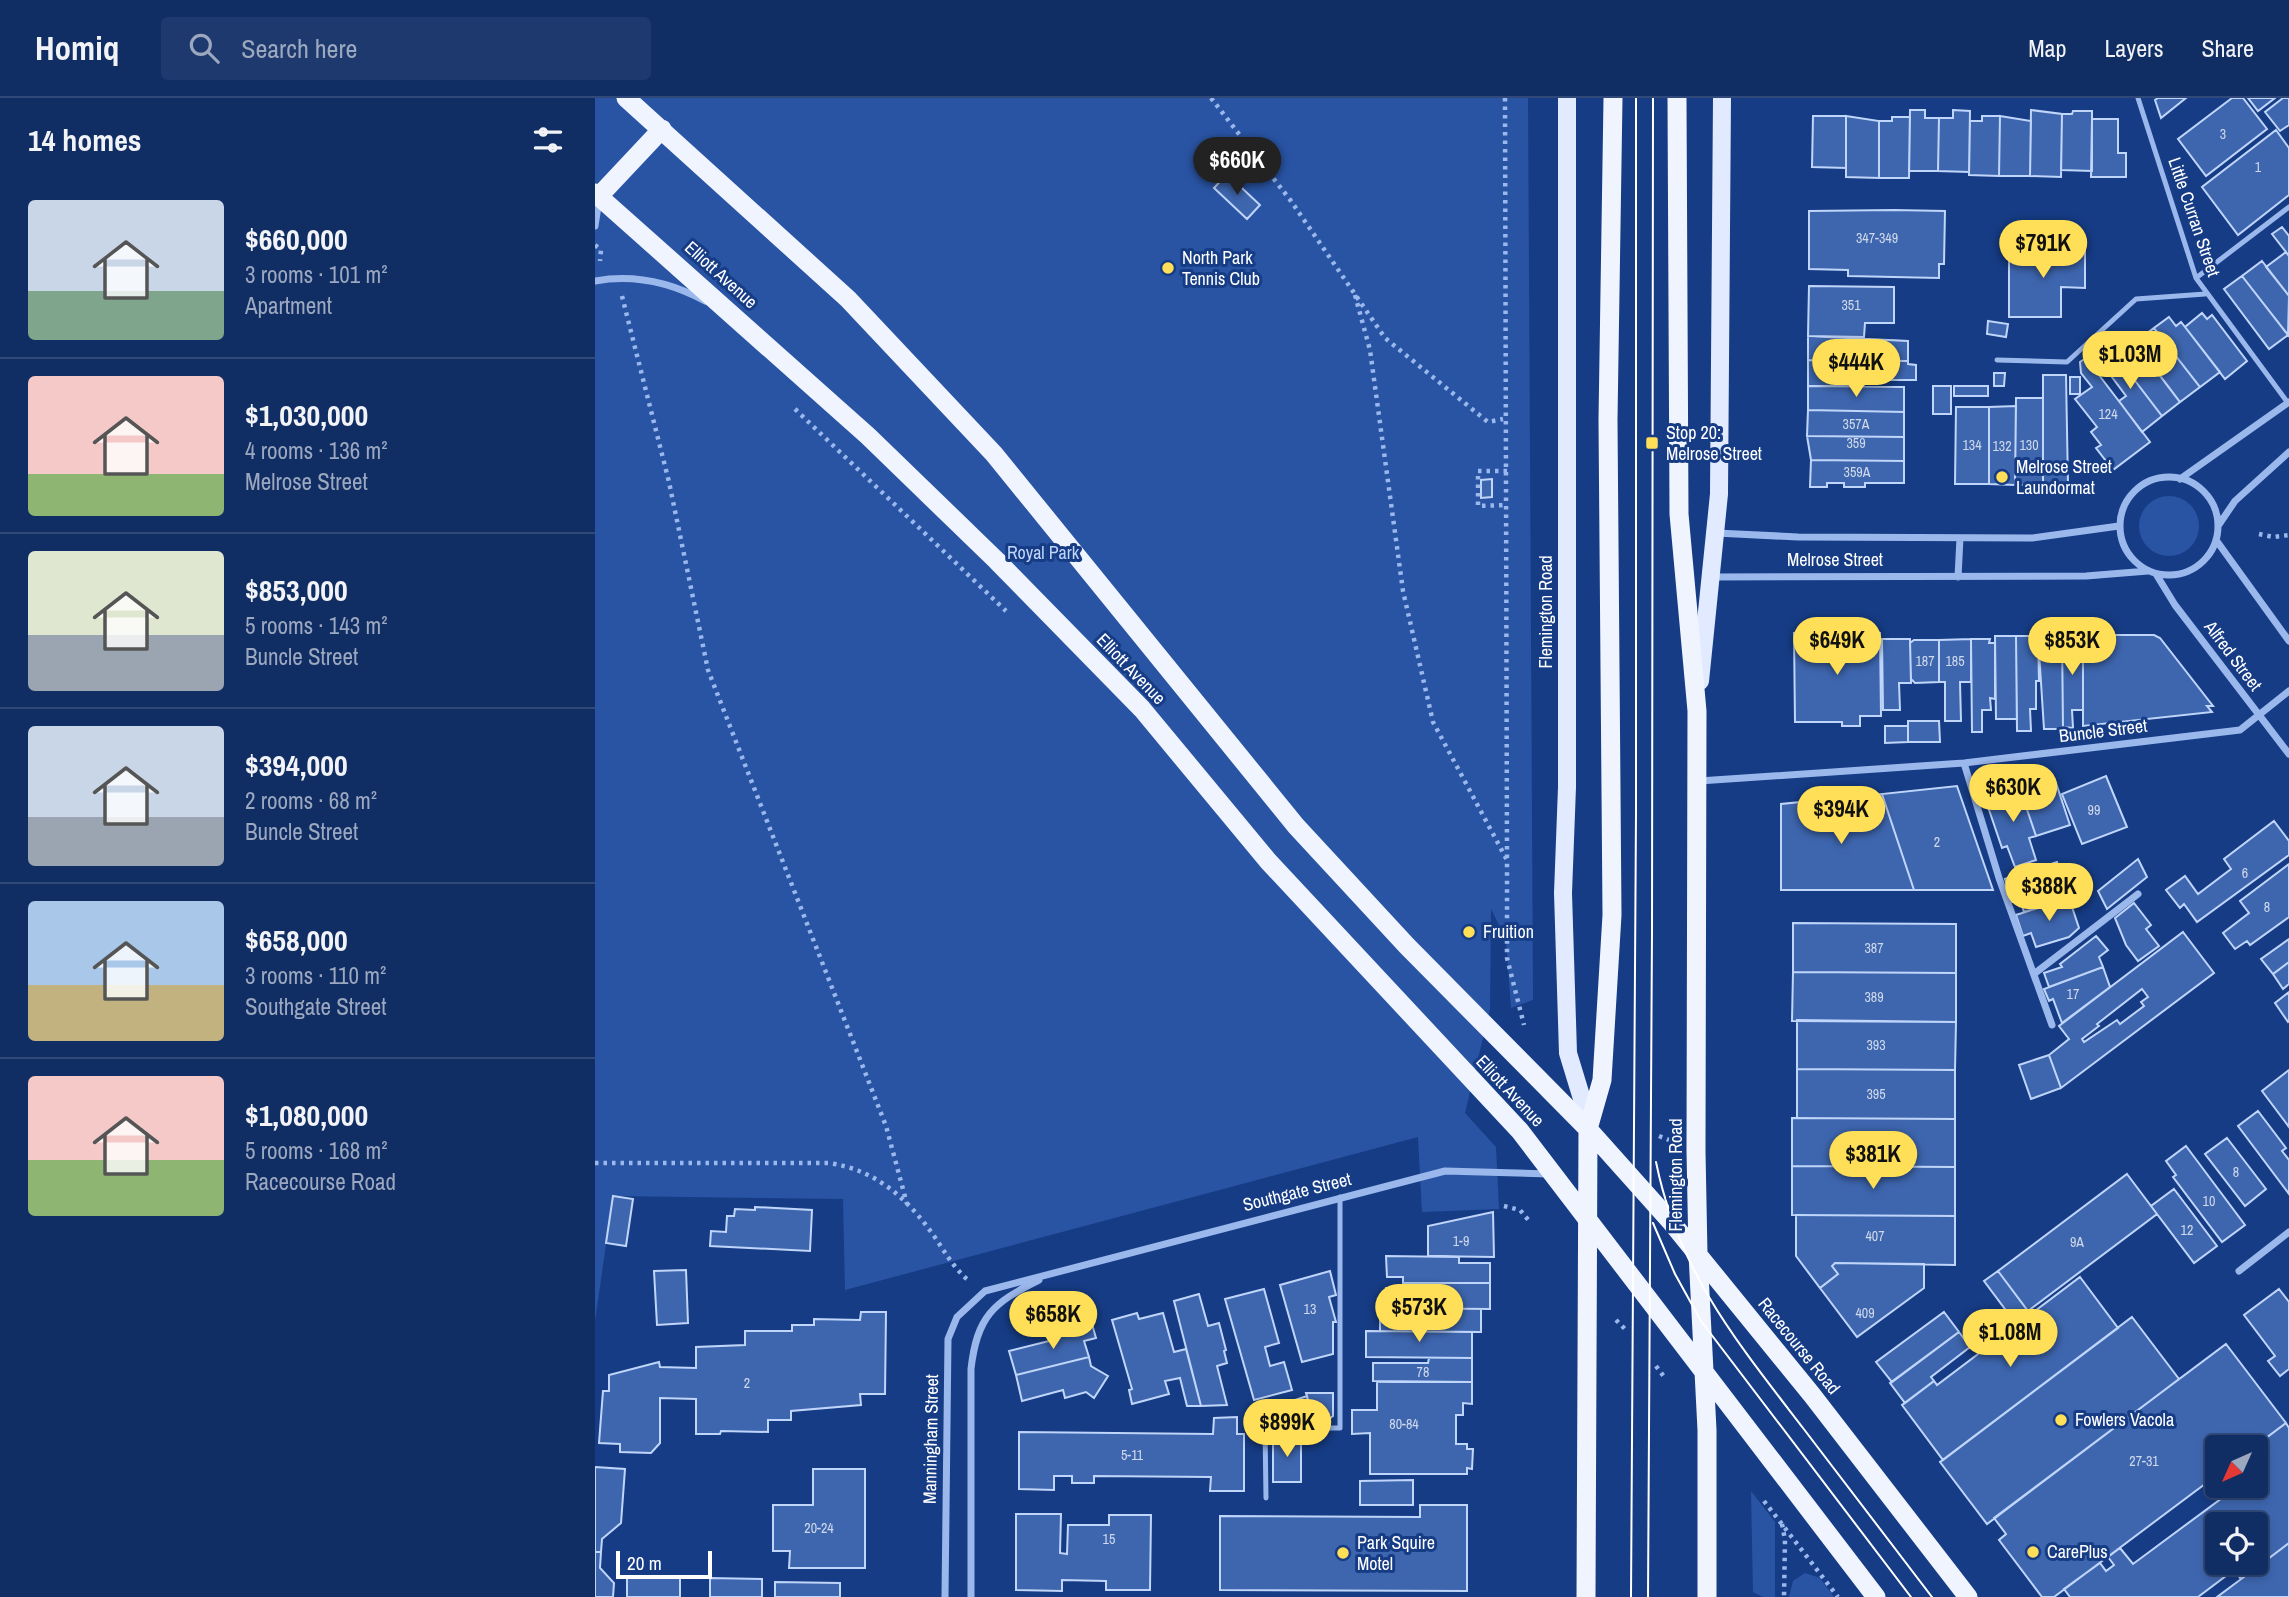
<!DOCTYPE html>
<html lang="en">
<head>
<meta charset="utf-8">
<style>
  body { margin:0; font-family:"Archivo Narrow",sans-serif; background:#1e396d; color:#f1f3f6; height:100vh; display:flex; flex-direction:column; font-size:26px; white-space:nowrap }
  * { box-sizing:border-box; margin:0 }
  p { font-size:23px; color:#9ca8bf }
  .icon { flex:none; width:38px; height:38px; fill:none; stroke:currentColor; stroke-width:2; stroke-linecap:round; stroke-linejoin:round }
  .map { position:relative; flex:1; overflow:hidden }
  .details { display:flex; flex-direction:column; background:#102d64; width:595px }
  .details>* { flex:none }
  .needle { width:46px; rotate:225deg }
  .fabs { position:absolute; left:1610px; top:1337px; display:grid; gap:14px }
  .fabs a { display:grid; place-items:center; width:63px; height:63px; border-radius:7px; background:#102d64; box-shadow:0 4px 10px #0003,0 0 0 2px #304978; font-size:35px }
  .scale { position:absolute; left:21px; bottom:18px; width:96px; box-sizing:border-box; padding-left:7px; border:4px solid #fff; border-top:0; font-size:19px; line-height:24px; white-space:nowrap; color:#fff; -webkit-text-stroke:5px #163c85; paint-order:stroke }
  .price { position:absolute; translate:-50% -60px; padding:0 16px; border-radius:24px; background:#ffdf57; color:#111; font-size:23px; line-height:46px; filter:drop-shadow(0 2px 4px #0008) }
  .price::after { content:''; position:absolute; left:50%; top:42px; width:21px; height:16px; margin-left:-10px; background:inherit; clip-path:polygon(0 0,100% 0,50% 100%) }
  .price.current { background:#222; color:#fff }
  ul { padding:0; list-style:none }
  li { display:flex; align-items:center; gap:21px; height:175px; padding:0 28px }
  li+li { border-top:2px solid #304978 }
  li span { display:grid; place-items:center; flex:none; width:196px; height:140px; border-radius:7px; color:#555 }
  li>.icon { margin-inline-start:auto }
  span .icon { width:84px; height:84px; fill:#fffc; stroke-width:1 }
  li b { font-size:30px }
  h2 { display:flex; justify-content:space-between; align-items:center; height:84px; padding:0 28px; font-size:30px }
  header { display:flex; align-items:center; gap:42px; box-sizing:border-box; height:98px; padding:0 35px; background:#102d64; border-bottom:2px solid #304978 }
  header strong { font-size:33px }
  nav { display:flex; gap:38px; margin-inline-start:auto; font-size:24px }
  .search { width:490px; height:63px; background:#1e396d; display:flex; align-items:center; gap:18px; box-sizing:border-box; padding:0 24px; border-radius:7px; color:#9ca8bf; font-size:26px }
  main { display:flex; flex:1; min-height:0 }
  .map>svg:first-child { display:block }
</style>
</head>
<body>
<header>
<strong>Homiq</strong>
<div class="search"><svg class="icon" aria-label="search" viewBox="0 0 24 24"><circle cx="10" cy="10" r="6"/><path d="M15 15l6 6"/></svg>Search here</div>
<nav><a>Map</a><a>Layers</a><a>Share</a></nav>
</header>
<main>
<section class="details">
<h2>14 homes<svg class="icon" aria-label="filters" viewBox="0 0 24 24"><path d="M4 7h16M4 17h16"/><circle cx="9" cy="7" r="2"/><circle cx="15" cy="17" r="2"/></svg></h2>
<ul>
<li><span style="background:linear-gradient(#c9d6e8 65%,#7fa58c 0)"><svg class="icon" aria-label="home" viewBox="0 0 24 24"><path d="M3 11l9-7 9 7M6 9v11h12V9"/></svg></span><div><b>$660,000</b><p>3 rooms · 101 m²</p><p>Apartment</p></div></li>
<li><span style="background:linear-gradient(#f6c9c9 70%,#8fb573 0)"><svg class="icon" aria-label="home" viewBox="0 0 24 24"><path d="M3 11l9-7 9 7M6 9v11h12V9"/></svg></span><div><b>$1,030,000</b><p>4 rooms · 136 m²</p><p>Melrose Street</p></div></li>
<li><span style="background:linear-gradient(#dfe7d0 60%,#9aa5b1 0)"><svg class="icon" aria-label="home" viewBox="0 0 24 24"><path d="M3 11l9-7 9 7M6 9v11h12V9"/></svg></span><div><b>$853,000</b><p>5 rooms · 143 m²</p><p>Buncle Street</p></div></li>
<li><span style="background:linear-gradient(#c9d6e8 65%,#9aa5b1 0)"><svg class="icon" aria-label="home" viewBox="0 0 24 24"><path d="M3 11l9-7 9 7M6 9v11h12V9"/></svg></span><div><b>$394,000</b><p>2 rooms · 68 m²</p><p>Buncle Street</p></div></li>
<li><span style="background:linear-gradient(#a9c7e8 60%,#c2b280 0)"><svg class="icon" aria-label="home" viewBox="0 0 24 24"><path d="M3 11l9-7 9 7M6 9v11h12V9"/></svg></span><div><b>$658,000</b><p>3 rooms · 110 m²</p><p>Southgate Street</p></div></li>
<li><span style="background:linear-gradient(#f6c9c9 60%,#8fb573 0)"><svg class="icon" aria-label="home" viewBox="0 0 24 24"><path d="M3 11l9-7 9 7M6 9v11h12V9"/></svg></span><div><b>$1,080,000</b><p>5 rooms · 168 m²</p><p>Racecourse Road</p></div></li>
</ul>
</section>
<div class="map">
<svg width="1694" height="1499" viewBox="0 0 1694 1499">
  <rect width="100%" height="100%" fill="#163c85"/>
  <path fill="#2954a4" d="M0,0H933L938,902L916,910L911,841L896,811L895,911L870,1015L901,1049L904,1111L827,1114L823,1039L250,1192L248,1101L18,1098L0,1223Z
    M1544 428a30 30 0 1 1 60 0a30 30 0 1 1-60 0Z
    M1156,1393L1180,1424V1499H1168L1158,1494Z
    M1210,1475L1225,1480L1239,1499H1194L1198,1483Z"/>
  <path fill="#3e66af" stroke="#c0d5fa" stroke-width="2" fill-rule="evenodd" d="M1563,0H1591L1566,20L1560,2Z
    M1637,0H1648L1672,31L1611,78L1583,41Z
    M1653,0H1680L1663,13Z
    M1688,0H1694V27L1685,33L1670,14Z
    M1315,12H1330V20H1344L1343,73H1314Z
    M1358,12L1375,13L1374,74L1343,73L1344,20H1358Z
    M1436,12L1467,16L1466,79L1435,78Z
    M1478,13H1497V73L1466,72L1467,16H1477Z
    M1218,18H1251V70L1217,69Z
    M1251,18L1284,23V80L1251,79Z
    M1387,18H1405L1404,78L1374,77L1375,23H1387Z
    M1405,18L1436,23L1435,78H1404Z
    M1297,19H1315L1314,80H1284V23H1297Z
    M1497,21H1523V55H1531V79H1496Z
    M1681,32L1694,50V97L1643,137L1607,89Z
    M632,76L665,107L652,121L619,90Z
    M1299,112L1350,113L1349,166H1344V180L1253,178V172L1214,171V113Z
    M1687,129L1694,138V158L1677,136Z
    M1414,151H1490V190L1466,189V219H1414Z
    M1691,154L1694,158V198L1671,169Z
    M1667,163L1694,198L1693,237L1647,178Z
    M1647,178L1693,237L1674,251L1629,191Z
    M1214,188L1299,189V225H1270L1269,239L1213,238Z
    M1607,215L1612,221L1617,217L1652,263L1630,281L1590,229Z
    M1574,219L1581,228L1586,224L1625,274L1605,289L1559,230Z
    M1393,223L1413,226L1411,239L1392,236Z
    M1559,230L1605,289L1585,304L1555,265L1562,259L1547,239Z
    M1213,238L1313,243V263L1213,262Z
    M1508,241L1567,318L1547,334L1524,303L1531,298L1508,267L1514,263L1499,248Z
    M1536,249L1546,263L1551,259L1585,304L1567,318L1522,259Z
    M1491,260L1555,344L1518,372L1501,350L1506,347L1496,334L1502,329L1480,301L1497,289L1486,275L1485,264Z
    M1213,262L1313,263V266L1321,267V282H1268L1269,288H1213Z
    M1399,275H1410L1409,288H1399Z
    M1448,277H1471L1473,387H1448Z
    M1475,279H1485V296H1475Z
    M1213,288L1309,289V314L1213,312Z
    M1338,288H1356V316H1338Z
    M1359,288H1393V298H1359Z
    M1421,300H1448V387H1420Z
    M1421,308L1420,387L1394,386V309Z
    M1361,309H1394V386H1360Z
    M1213,312L1309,314V339L1212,338Z
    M1212,338L1309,339V363L1216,362Z
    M1216,362L1309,363V385H1270V389H1249V385H1232V389H1215Z
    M897,381V399L886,400V382Z
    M1488,534H1510V537H1559L1565,540L1618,608H1612L1617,614L1488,628Z
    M1199,535H1285L1286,618H1265V628H1247V624H1200Z
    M1400,538H1421L1422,621H1401Z
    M1421,538H1443L1444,583H1441V611H1435L1436,633H1422Z
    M1443,538H1467L1468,631H1449Z
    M1467,538H1488V612H1477L1478,630L1468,629Z
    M1287,541H1315L1316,585H1304L1305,612H1288Z
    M1376,541H1395L1394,545H1400V601L1395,600L1396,612H1387V634H1377Z
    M1376,541V584H1365L1366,623H1350V584H1344V542Z
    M1319,542H1344V584L1320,585L1316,581L1315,545Z
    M1313,623H1344L1345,644H1313Z
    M1290,628H1313V644L1290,645Z
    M1511,678L1532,729L1487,746L1467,696Z
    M1442,679L1445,687L1460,682L1475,727L1441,738L1423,685Z
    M1423,685L1441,738L1434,740L1441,762L1420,769L1412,748L1407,750L1392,706L1404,702L1400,692Z
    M1362,688L1398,792H1319L1287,696Z
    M1287,696L1319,792H1186V706Z
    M1679,723L1694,743V757L1602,824L1589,806L1585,810L1571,792L1590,778L1603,796L1636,771L1629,761Z
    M1543,761L1552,779L1512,811L1503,793Z
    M1462,764L1474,800L1429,814L1425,802L1417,804L1410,781Z
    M1694,766V819L1655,847L1652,843L1640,851L1628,835L1654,815L1645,803Z
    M1474,800L1484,830L1474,839L1441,849L1436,835L1428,838L1421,817Z
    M1539,805L1556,827L1551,831L1564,848L1543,863L1531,847L1520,820Z
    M1198,825L1361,826V875L1198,874Z
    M1588,834L1619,875L1466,990L1454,957L1474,941L1464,928ZM1547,891L1553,899L1546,904L1549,908L1525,926L1522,922L1489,944L1487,941L1504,928L1502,926Z
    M1501,838L1513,852L1504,859L1508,869L1454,889L1449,875L1467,869L1465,866Z
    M1694,841V864L1678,876L1666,861Z
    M1694,864V886L1688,891L1678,876Z
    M1508,869L1515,889L1467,925L1458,901L1454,903L1449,891Z
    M1198,874L1361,875V924L1197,923Z
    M1694,894V923L1693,924L1680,905Z
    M1202,922L1361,924L1360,972L1202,971Z
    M1454,957L1466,990L1436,1001L1424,967Z
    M1202,971L1360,972V1021L1202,1020Z
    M1694,972V1029L1667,993Z
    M1663,1013L1691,1050L1687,1053L1694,1062V1096L1643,1028Z
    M1197,1020L1360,1021V1069L1197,1068Z
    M1632,1040L1671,1091L1650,1108L1610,1056Z
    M1591,1048L1650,1127L1627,1144L1578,1079L1581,1077L1571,1063Z
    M1197,1068L1360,1069V1118L1197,1117Z
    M1532,1076L1562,1116L1433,1213L1403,1173Z
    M1579,1091L1622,1148L1599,1165L1556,1108Z
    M18,1098L38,1101L31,1148L11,1145Z
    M160,1109L217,1112L215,1153L115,1148L116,1133L131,1134L132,1118H139L140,1111L160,1112Z
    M898,1114L899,1159L833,1158V1128Z
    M1201,1117L1360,1118V1167L1240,1165L1237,1168L1243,1176L1225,1190L1201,1158Z
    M791,1158L864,1159V1165H895V1185H808V1179H792Z
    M1240,1165L1329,1166V1190L1262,1239L1225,1190L1243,1176L1237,1168Z
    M91,1172L93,1225L62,1227L59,1173Z
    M735,1173L741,1197L734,1199L741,1224H738V1256L707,1264L685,1187Z
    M1403,1173L1433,1213L1419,1223L1389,1183Z
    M1485,1179L1523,1230L1348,1362L1307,1307L1339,1283L1342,1287Z
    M819,1185H895V1211L791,1210V1190H819Z
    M669,1191L684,1245L670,1249L675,1268L689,1264L697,1292L659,1302L630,1201Z
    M1684,1191L1694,1204V1271L1685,1278L1673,1263L1680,1258L1649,1217Z
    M604,1196L613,1228L624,1225L631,1252L629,1253L632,1265L622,1268L632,1307L606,1308L579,1203Z
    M846,1211H886V1234L785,1233V1216L846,1217Z
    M266,1214H291L290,1296H265L266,1307L196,1313V1322H173V1334L126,1333L125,1336H101V1301L65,1300V1345L56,1355L25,1354V1346L4,1345L8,1293H14V1277L64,1264L65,1269L101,1270V1249L150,1247V1233H197V1227H219V1221L265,1222Z
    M1349,1214L1364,1234L1297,1284L1281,1264Z
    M542,1215L544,1221L568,1215L579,1254L591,1251L606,1308H592L585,1280L570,1283L574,1296L537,1306L534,1292L537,1291L517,1222Z
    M1537,1219L1584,1281L1392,1426L1345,1364Z
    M497,1226L501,1240L489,1243L494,1259L421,1277L414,1253L454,1243L453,1238Z
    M771,1233L877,1234V1260L771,1259Z
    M1364,1234L1375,1249L1336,1279L1339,1283L1310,1305L1295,1285Z
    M1631,1246L1691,1325L1659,1349H1622V1377L1459,1499H1447L1404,1442L1411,1436L1399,1420Z
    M494,1259L496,1268L513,1278L499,1300L491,1294L470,1300L468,1292L427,1303L421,1277Z
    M834,1260H877V1284L778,1283V1265H833Z
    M782,1284H877V1306L868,1305V1317H861V1346H872V1351H878L877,1371L872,1370V1376H775V1335L757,1336V1312H782Z
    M711,1295H738V1318L730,1324L719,1323Z
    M712,1298L719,1323L688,1321L684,1311L698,1308L697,1303Z
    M642,1319V1336H649V1393H615L616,1379L499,1378V1385H477V1378H459V1392L424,1391V1334L618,1336L619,1320Z
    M1691,1325L1694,1330V1445L1673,1461L1661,1449V1426H1622V1465H1661V1462L1665,1467L1646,1481L1639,1472L1603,1499H1475L1469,1491L1505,1465L1511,1473L1519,1467L1513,1459L1525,1450L1538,1466L1627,1400L1614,1383L1622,1377V1388H1661L1659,1349Z
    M678,1337H706V1384H678Z
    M0,1369L30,1371L26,1425L7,1441L6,1454H0Z
    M218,1371H270V1470H194L195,1453H178V1407H218Z
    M818,1382V1407H765V1383Z
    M825,1407H872V1493L625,1492V1418L825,1419Z
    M421,1416H466L465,1455L472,1456L473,1427H514V1417H556L555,1492H511V1483L467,1482V1493L421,1492Z
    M1694,1445V1499H1622L1665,1467Z
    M0,1454H6L5,1470L19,1485L18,1499H0Z
    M32,1478H85V1499H32Z
    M115,1480L167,1481V1499H115Z
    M180,1484L245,1485V1499H180Z"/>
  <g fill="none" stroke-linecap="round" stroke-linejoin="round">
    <path stroke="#9bb8ed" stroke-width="4.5" stroke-dasharray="3.5 5" stroke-linecap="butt" d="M616,0L696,103L790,240L893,324L908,321
      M910,0L912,761
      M0,147L6,152L5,163
      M760,197L775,252L808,493L838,624L912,762V860L929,927
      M27,198L74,384L113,572L291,1028L312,1106
      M200,311L411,513
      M912,373H883V408L912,407
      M1664,436L1678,439L1694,437
      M1064,1038L1074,1042
      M0,1065H234C281,1072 312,1100 339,1138C350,1154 358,1169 373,1182
      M909,1108L925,1112L935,1124
      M1021,1222L1030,1231
      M1061,1268L1070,1280
      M1169,1403L1243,1499
      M1187,1426L1190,1442L1189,1499"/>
    <path stroke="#9bb8ed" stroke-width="5" d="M1543,0L1601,180L1693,305
      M1601,180L1694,109
      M1402,262L1472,264L1541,201L1610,196
      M671,1400L670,1330H745V1099"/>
    <path stroke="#9bb8ed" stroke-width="7" d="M0,128L4,102
      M0,183C39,176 75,184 110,203
      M1525 428a49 49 0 1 1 98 0a49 49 0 1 1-98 0Z
      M1585,381L1694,304
      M1623,428L1640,403L1694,354
      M1121,435L1203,439L1437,440L1524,428
      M1621,442L1694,543
      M1561,476L1580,507L1694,656
      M1117,479L1491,478L1553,473
      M1363,479L1365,440
      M1369,665L1404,780L1457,927
      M1104,683L1369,665L1645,632L1694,593
      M1439,876L1543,796
      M1644,1173L1694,1134
      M350,1499L353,1241L362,1219L390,1193L850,1073L955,1076
      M376,1499V1271C382,1218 398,1205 444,1182"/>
    <path stroke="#e1eaff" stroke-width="18" d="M972,0V689L968,795L973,955L994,1024
      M1105,583L1124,396L1127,0"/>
    <path stroke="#f0f4ff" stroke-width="19" d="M31,0L253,201L399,356L701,728L812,848L993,1031L1077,1125L1217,1297L1373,1499
      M1082,0L1084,416L1102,613L1101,1053L1103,1156L1112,1332V1499
      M0,95L273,338L402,463L547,611L673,763L925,1033L1281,1499
      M4,98L67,31
      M991,1499L993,1031L1007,982L1017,817L1013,322L1018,0"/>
    <path stroke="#fff" stroke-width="2" d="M1061,1064C1083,1173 1142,1244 1208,1330C1251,1387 1294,1443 1337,1499
      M1058,1125L1080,1176L1106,1223L1316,1499
      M1036,1499L1041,714V0
      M1053,1499L1057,834L1058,0"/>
  </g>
  <g fill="#ffdf57" stroke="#163c85" stroke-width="2.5">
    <circle cx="573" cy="170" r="7"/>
    <rect x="1050" y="338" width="14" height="14" rx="3.5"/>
    <circle cx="1407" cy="379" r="7"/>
    <circle cx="874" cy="834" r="7"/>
    <circle cx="1466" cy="1322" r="7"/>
    <circle cx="1438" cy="1454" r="7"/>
    <circle cx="748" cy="1455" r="7"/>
  </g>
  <g text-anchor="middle" stroke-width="6" stroke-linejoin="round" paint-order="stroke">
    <g font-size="14" fill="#cfd9eb">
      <text x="1628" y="41">3</text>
      <text x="1663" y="74">1</text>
      <text x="1282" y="145">347-349</text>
      <text x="1256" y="212">351</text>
      <text x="1513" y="321">124</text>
      <text x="1261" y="331">357A</text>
      <text x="1261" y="350">359</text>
      <text x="1377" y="352">134</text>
      <text x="1434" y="352">130</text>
      <text x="1407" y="353">132</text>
      <text x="1262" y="379">359A</text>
      <text x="1330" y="568">187</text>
      <text x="1360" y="568">185</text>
      <text x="1499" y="717">99</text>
      <text x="1342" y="749">2</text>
      <text x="1650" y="780">6</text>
      <text x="1672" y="814">8</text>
      <text x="1279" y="855">387</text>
      <text x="1478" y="901">17</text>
      <text x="1279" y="904">389</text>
      <text x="1281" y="952">393</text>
      <text x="1281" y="1001">395</text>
      <text x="1641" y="1079">8</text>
      <text x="1614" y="1108">10</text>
      <text x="1592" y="1137">12</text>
      <text x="1280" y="1143">407</text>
      <text x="866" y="1148">1-9</text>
      <text x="1482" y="1149">9A</text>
      <text x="715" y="1216">13</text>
      <text x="1270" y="1220">409</text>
      <text x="828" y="1279">78</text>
      <text x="152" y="1290">2</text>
      <text x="809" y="1331">80-84</text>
      <text x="537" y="1362">5-11</text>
      <text x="1549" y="1368">27-31</text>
      <text x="224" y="1435">20-24</text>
      <text x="514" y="1446">15</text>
    </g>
    <g font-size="18" fill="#fff" stroke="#163c85">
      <text transform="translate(1599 119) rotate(71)" y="6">Little Curran Street</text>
      <text transform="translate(126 177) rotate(42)" y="6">Elliott Avenue</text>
      <text x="1240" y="468">Melrose Street</text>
      <text transform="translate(951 514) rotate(-90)" y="6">Flemington Road</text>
      <text transform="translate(1638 558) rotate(53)" y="6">Alfred Street</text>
      <text transform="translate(536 571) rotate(46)" y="6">Elliott Avenue</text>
      <text transform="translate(1508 633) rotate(-7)" y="6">Buncle Street</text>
      <text transform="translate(915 993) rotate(47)" y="6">Elliott Avenue</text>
      <text transform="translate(1081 1077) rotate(-90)" y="6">Flemington Road</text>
      <text transform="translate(702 1094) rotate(-14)" y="6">Southgate Street</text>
      <text transform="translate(1204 1248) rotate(51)" y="6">Racecourse Road</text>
      <text transform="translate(336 1341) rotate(-89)" y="6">Manningham Street</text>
    </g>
    <g font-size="18" fill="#fff" stroke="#163c85" text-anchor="start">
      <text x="587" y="166">North Park<tspan x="587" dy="21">Tennis Club</tspan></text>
      <text x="1071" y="341">Stop 20:<tspan x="1071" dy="21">Melrose Street</tspan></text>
      <text x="1421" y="375">Melrose Street<tspan x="1421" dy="21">Laundormat</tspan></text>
      <text x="888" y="840">Fruition</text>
      <text x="1480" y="1328">Fowlers Vacola</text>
      <text x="762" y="1451">Park Squire<tspan x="762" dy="21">Motel</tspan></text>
      <text x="1452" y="1460">CarePlus</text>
    </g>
    <g font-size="18" fill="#c0d5fa" stroke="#163c85">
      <text x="448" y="461">Royal Park</text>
    </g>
  </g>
</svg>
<div class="fabs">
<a><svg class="needle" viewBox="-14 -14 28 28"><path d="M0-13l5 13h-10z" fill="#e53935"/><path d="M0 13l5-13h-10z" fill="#9ca8bf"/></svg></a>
<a><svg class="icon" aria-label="locate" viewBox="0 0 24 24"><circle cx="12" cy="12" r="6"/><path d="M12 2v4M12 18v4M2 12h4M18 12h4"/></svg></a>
</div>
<div class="scale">20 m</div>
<b class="price current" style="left:642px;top:99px">$660K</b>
<b class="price" style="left:1448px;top:182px">$791K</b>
<b class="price" style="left:1535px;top:293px">$1.03M</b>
<b class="price" style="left:1261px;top:301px">$444K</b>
<b class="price" style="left:1242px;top:579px">$649K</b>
<b class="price" style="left:1477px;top:579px">$853K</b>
<b class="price" style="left:1418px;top:726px">$630K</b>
<b class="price" style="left:1246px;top:748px">$394K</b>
<b class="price" style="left:1454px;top:825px">$388K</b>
<b class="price" style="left:1278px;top:1093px">$381K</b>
<b class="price" style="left:824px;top:1246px">$573K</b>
<b class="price" style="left:458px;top:1253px">$658K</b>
<b class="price" style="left:1415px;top:1271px">$1.08M</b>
<b class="price" style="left:692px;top:1361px">$899K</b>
</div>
</main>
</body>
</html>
